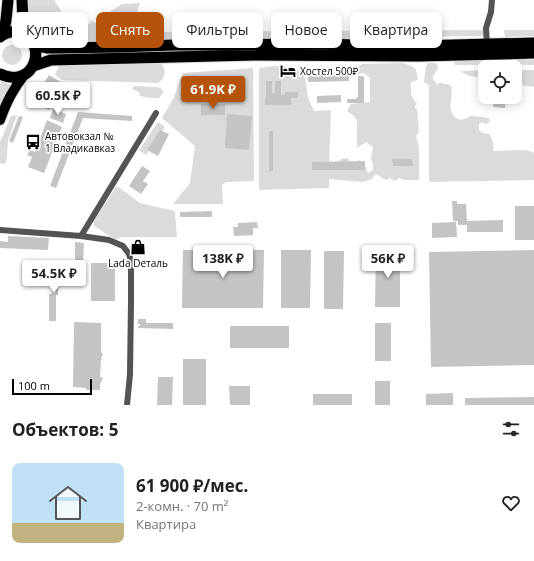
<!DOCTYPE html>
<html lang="ru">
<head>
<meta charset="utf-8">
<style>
  body { margin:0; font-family:"Open Sans",sans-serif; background:#f2f2f2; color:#222; height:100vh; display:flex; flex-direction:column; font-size:15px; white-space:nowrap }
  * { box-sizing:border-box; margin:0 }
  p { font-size:13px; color:#767676 }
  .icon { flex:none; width:22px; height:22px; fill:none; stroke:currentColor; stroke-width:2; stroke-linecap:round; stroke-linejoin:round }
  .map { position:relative; height:405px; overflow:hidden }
  .sheet { display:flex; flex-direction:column; background:#fff; flex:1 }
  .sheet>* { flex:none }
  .top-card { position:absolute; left:12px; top:12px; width:510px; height:36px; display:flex; gap:8px }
  .tools { position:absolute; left:478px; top:60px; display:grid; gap:8px }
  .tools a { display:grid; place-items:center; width:44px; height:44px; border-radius:8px; background:#fff; box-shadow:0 2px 10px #0003; font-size:20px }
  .scale { position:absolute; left:12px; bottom:10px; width:80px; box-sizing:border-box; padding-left:4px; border:2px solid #000; border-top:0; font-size:11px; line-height:14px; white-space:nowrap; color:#000; -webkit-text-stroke:3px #fff; paint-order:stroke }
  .price { position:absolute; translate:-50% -34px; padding:0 9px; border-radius:4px; background:#fff; color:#222; font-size:13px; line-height:26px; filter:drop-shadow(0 1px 2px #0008) }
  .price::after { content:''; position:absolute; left:50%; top:24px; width:12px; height:9px; margin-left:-6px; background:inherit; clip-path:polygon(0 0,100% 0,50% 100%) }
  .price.on { background:#b45309; color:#fff }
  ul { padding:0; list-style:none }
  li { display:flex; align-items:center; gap:12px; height:100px; padding:0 12px }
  li span { display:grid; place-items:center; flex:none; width:112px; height:80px; border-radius:8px; color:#555 }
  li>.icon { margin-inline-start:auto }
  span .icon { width:48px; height:48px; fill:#fffc; stroke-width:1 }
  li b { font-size:17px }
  h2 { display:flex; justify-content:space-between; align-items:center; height:48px; padding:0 12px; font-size:17px }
  .chip { padding:0 14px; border-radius:8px; background:#fff; box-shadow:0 2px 10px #0003; font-size:14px; line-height:36px }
  .chip.on { background:#b45309; color:#fff }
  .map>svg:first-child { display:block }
</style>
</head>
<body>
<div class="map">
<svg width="534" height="405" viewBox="0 0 534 405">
  <rect width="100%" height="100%" fill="#fff"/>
  <path fill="#dbdbdb" d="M25,0H54L74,30C76,35 75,38 73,42L53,44C37,32 30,19 25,0Z
    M140,3L133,26L138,32L488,30L487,36L123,41C112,36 106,31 103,19L106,14L122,4Z
    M92,21L96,23L104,41L85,42C83,34 85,26 92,21Z
    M504,30H534V36L505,37Z
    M2 55a10 10 0 1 1 20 0a10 10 0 1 1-20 0Z
    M494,59L534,60V65L495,64L493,62Z
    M457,60H483L485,61L486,64L480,65H455L454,62Z
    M160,63C167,68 166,78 158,83L62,80L58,77L55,74L58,68L61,64Z
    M402,63C415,67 416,66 418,80L411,82V94L413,98L417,104L414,107L417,109C418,117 418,124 419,132L416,136L419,147V180H404L400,178L395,181L389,178L387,180C382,179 380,175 375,174L372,179L363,182L329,179V188L259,190V68L274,66L291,67L303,73L306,82L308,98L314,111L331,110L329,167L335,165L341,159L348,158L350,164H352L359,160L365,166L368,173L373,170V165L371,158L373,147L366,142L357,148V121L354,116L347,111L351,104L370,102V78L364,73L357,74L355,70L362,64Z
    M428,63H434L437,64L438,68L433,76V80L436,82L437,85L440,82L444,84H448L452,87L451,102L450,106C451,112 455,122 464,119C466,119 468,117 470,116C474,116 485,117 489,118L490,122L486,124L482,122L479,124V130L482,133L489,134C493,140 494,144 493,151L525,150L533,152L534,154V180L429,182V85L424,82L426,66Z
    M253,68L254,181L226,182L222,185L223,204H173L190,183L195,146L162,118L174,97L178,85L183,73Z
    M485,70V78L470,76L461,72L462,71Z
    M515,70H534V87L515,84Z
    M1,81L11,85L0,114V85Z
    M134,86C138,86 159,87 160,88C161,88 162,90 163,91V93L159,98H150L140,96L139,92L134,90L132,88Z
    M17,115L8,140L7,155L6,163L1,164L0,162V142L11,116Z
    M158,122L165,127L146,155L139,150Z
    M117,186L140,203L174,211L175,212L177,237H120L117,239H115L94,226V221L116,187Z"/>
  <path fill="#c4c4c4" d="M349,72V81L308,82V73Z
    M49,75L64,84L49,110L33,101Z
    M358,76H364V103H347V99H356L358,96Z
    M266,81H272V93H275V81H281V95H285V92H298V98H291V105H265V98H266Z
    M341,95V102L317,103V96Z
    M497,97L506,98L505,108L493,107L494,98H497Z
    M201,104H225V115H201Z
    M53,109L66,114L63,123L50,118Z
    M78,112L132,116V121L83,118L56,188L50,186Z
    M227,114L252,116L249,150L225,148Z
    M19,116L23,117L13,143L9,141Z
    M47,120L62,127L44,173L28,167L32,157L27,155L30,150L35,152Z
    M160,130L169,134L158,156L147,150Z
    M269,131H273V171H269Z
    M392,159H412L413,166H393Z
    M365,161V170H312V162Z
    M142,166L150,171L143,181L148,184L141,194L129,186Z
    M452,201H457V204H466L467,221L503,220V232H467V225H458V221H453Z
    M515,206H534V240H515Z
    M212,211V217H180V212Z
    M257,222L258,228H253V235L234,236L233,227H238V223Z
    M456,222L457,237L432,238V223Z
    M8,236L49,238L48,250L0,248V241L8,242Z
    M75,242L84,243L83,261H75Z
    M183,250H264L263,308H182Z
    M281,250H311L310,308H281Z
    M376,250H400V307H375Z
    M534,250V365L431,367L429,252Z
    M324,251H344L343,309H324Z
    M55,262H60V271H58V295H56V321H49V294H52L53,272H55Z
    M91,263H115V301H91Z
    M138,319H146V323H173V329L138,328V326H140V324H138Z
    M74,322L101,323V352L103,354L101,358L102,359L101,360L100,377L103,378L100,384V390H86V388L73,387Z
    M375,323H391V361H375Z
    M230,326H289V348H230Z
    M183,359H206V405H183Z
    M158,377H173L172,405H157Z
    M375,381H390V405H375Z
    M229,386H250V405H230Z
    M453,393V405H426V394Z
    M313,394H352V405H313Z
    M534,397V405H465V398Z"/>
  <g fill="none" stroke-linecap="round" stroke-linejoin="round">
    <defs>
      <path id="primary" d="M0,120C7,101 13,89 25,74"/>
      <path id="highway" d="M22,0L23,21L28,37
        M3,34L6,20L8,0
        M0,37C5,33 11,31 17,32C50,39 36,91 0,74
        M34,45L48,48H60L117,47L174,45L309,44L416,46L534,43
        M33,66L51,60L255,55L419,56L534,53"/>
    </defs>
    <use href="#primary" stroke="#dbdbdb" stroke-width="12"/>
    <use href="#highway" stroke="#dbdbdb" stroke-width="13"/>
    <path stroke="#545454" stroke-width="6" d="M487,45L486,28L491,12L492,0
      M0,230L81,236L109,240L123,246L129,254L131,261V302L130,374L127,405
      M81,236L156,113"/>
    <use href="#primary" stroke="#000" stroke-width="10"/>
    <use href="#highway" stroke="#000" stroke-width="11"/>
  </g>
  <defs>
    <symbol id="hotel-bare" viewBox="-9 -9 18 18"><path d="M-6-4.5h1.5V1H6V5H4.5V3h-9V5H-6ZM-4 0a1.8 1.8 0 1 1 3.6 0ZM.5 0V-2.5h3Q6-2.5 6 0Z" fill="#000" stroke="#fff" stroke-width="2.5" paint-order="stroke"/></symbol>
    <symbol id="bus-bare" viewBox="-9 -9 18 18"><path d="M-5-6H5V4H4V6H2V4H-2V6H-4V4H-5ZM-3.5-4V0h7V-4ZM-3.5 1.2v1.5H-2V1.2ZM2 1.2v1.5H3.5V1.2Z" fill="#000" stroke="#fff" stroke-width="2.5" paint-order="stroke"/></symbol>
    <symbol id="shop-bare" viewBox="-9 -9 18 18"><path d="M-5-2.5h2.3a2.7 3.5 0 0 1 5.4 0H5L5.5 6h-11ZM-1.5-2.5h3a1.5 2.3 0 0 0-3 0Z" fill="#000" stroke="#fff" stroke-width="2.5" paint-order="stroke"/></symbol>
  </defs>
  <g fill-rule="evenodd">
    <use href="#hotel-bare" x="277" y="60" width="22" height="22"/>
    <use href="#bus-bare" x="22" y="131" width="22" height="22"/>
    <use href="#shop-bare" x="127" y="236" width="22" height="22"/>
  </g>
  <g text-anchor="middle" stroke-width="3.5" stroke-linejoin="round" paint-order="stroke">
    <g font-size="10" fill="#000" stroke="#fff" text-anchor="start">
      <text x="300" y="75">Хостел 500₽</text>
      <text x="45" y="140">Автовокзал №<tspan x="45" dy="12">1 Владикавказ</tspan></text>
      <text x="138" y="267" text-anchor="middle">Lada Dеталь</text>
    </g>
  </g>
</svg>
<div class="tools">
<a><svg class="icon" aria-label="locate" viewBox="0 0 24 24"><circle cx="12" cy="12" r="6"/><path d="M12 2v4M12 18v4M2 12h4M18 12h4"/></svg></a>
</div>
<div class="scale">100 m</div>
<b class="price on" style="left:213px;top:110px">61.9K ₽</b>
<b class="price" style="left:58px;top:116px">60.5K ₽</b>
<b class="price" style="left:223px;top:279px">138K ₽</b>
<b class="price" style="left:388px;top:279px">56K ₽</b>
<b class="price" style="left:54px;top:294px">54.5K ₽</b>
<div class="top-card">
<a class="chip">Купить</a>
<a class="chip on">Снять</a>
<a class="chip">Фильтры</a>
<a class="chip">Новое</a>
<a class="chip">Квартира</a>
</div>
</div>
<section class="sheet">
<h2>Объектов: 5<svg class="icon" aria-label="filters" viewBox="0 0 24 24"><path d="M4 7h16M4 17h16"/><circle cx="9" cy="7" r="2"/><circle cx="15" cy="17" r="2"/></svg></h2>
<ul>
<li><span style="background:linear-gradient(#bfe0f5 75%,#c2b280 0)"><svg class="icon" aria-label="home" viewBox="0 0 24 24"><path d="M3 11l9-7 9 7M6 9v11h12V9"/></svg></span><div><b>61 900 ₽/мес.</b><p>2-комн. · 70 m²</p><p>Квартира</p></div><svg class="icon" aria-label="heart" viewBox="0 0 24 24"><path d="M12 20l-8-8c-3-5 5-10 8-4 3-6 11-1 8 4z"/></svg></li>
</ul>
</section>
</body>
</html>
